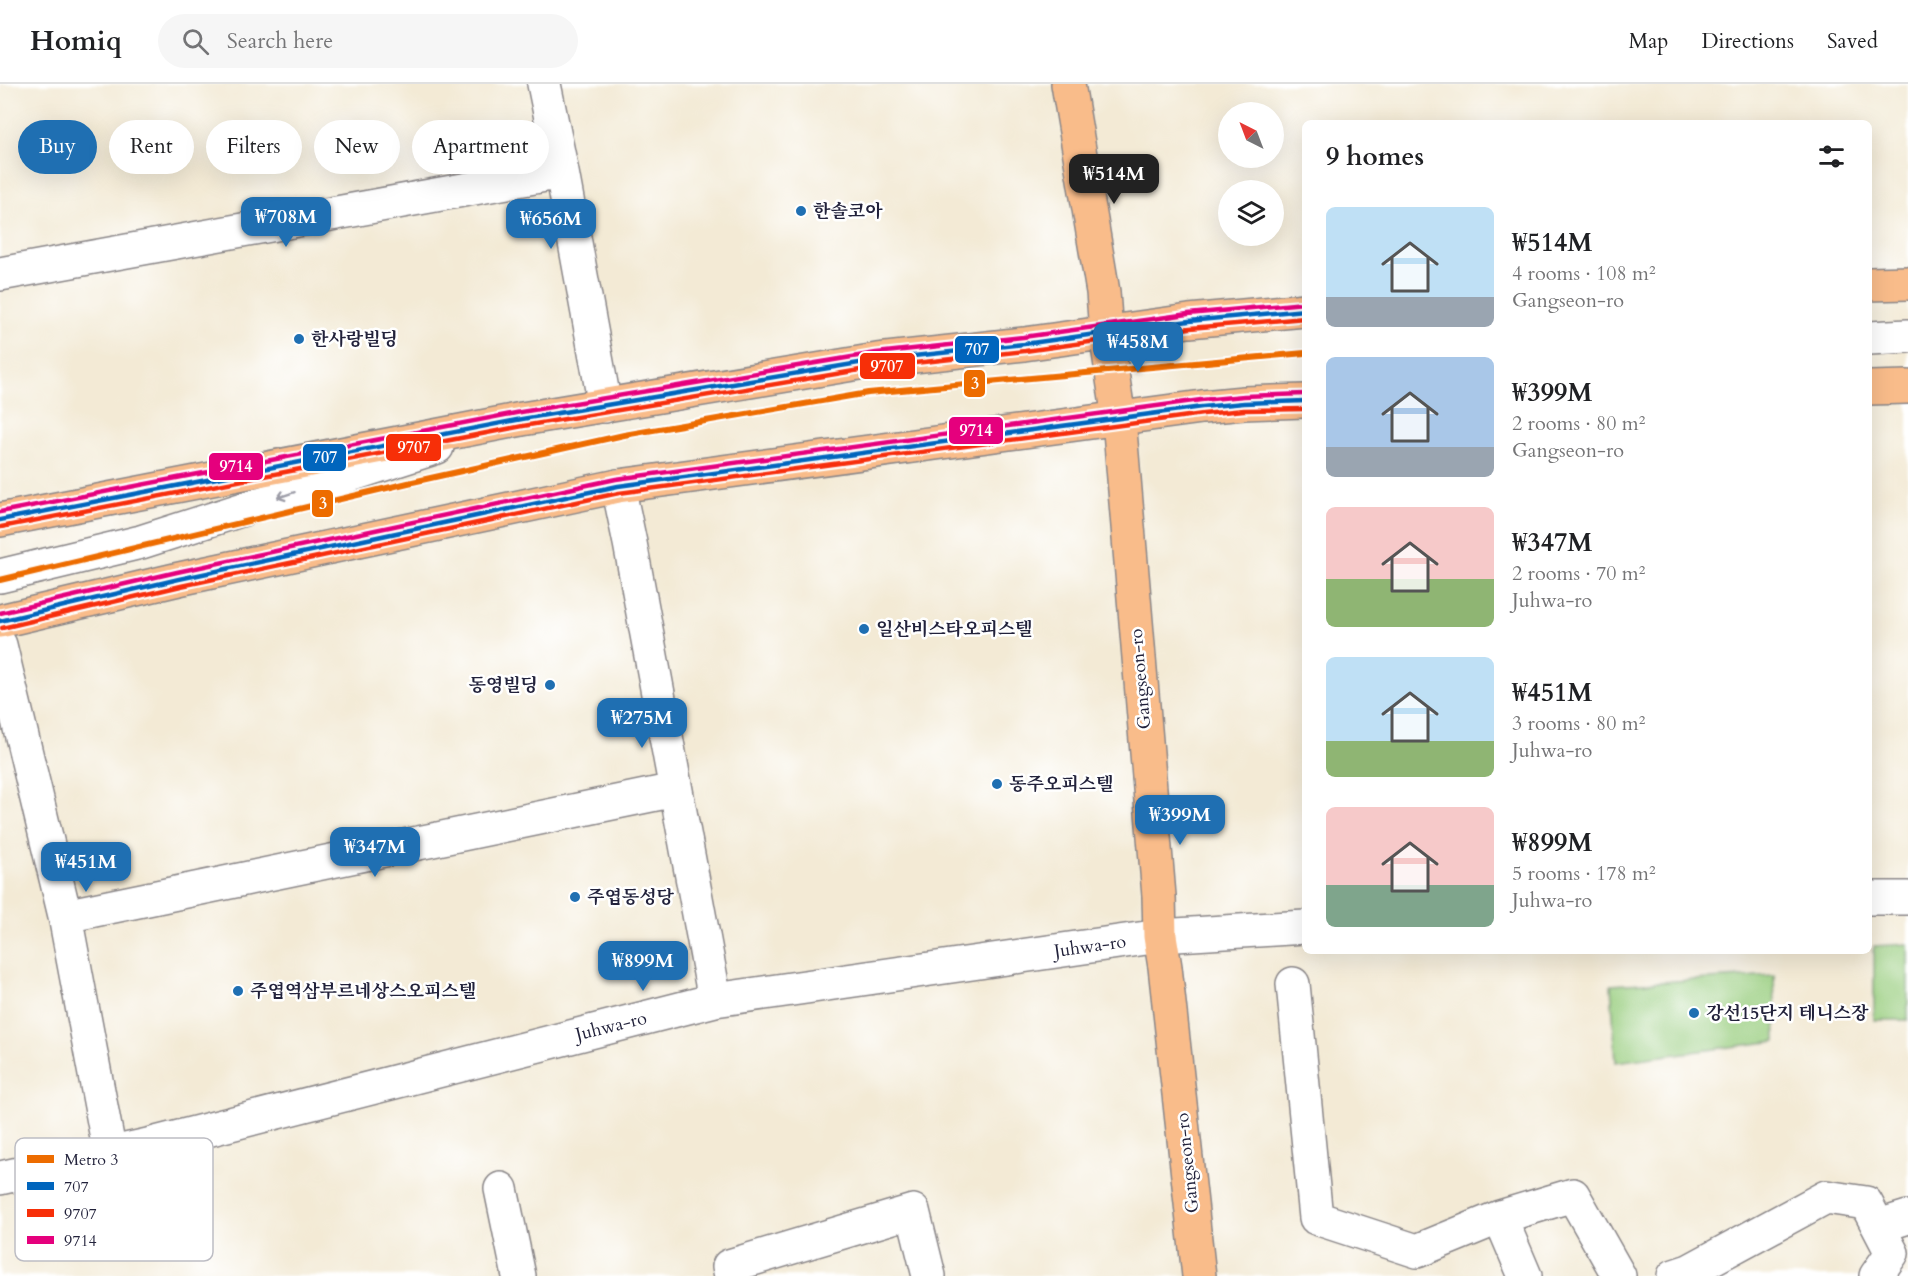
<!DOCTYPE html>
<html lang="en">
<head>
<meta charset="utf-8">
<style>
  body { margin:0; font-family:Cardo,"Noto Serif KR",serif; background:#f6f6f6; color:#202124; height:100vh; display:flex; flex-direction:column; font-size:22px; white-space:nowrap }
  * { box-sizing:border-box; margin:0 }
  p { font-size:20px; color:#757577 }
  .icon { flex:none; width:33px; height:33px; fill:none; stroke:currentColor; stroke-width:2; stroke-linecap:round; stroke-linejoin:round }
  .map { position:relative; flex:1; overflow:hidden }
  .side { position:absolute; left:1302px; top:36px; width:570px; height:834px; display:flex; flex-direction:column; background:#fff; border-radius:9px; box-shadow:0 6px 24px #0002 }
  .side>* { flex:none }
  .top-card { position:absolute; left:18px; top:36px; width:570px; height:54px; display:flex; gap:12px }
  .needle { width:39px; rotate:318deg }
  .fabs { position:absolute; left:1218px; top:18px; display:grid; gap:12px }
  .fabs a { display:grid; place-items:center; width:66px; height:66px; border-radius:50%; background:#fff; box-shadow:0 6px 24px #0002; font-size:30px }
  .price { position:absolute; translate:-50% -51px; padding:0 14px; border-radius:12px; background:#1f6fb2; color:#fff; font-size:20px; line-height:39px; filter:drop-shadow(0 2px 3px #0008) }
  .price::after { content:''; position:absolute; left:50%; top:36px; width:18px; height:14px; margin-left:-9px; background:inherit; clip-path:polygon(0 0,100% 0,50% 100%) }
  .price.active { background:#222; color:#fff }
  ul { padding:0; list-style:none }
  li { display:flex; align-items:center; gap:18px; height:150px; padding:0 24px }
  li span { display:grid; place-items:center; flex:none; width:168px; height:120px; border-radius:9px; color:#555 }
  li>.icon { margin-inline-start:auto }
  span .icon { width:72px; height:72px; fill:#fffc; stroke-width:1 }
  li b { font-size:26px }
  h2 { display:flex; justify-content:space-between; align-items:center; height:72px; padding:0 24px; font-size:26px }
  .pill { padding:0 21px; border-radius:27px; background:#fff; box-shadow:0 6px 24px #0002; font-size:21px; line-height:54px }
  .pill.active { background:#1f6fb2; color:#fff }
  header { display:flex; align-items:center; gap:36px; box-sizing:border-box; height:84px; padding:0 30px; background:#fff; border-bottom:2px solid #e0e0e0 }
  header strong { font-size:28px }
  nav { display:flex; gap:33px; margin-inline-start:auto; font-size:21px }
  .search { width:420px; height:54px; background:#f6f6f6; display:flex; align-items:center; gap:15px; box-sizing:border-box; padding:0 21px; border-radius:33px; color:#757577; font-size:22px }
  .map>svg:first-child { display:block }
</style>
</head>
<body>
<header>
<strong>Homiq</strong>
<div class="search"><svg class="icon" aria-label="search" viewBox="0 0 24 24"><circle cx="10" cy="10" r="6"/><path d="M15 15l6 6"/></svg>Search here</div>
<nav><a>Map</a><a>Directions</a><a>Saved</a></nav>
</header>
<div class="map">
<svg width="1908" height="1192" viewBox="0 0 1908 1192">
  <rect width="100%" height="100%" fill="#fff"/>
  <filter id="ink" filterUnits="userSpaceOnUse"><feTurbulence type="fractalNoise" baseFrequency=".0167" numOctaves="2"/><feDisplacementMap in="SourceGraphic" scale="12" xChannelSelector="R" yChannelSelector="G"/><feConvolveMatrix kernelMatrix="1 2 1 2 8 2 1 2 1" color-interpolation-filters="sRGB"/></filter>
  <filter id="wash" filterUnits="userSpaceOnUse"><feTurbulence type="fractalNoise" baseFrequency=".008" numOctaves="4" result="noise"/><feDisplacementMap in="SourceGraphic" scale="24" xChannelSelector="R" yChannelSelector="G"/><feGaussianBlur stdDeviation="1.35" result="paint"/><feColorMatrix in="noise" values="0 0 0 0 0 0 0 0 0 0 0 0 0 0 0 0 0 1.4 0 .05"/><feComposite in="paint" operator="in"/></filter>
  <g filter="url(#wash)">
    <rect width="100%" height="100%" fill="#f3ead5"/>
    <path fill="#98cd7e" stroke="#5d785c" stroke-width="1.5" d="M1908,860V936H1874V862Z
      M1774,891L1776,957L1616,978L1611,901Z"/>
  </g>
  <g filter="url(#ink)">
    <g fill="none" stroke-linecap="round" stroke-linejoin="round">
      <defs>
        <path id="minor" d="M544,0L562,88L605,322
          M0,190L562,88
          M1869,254L1908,252
          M618,402L630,459L715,916
          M0,492L141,458L437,363
          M0,561L65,832L110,1070
          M1869,814H1908
          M65,832L675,706
          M1293,900L1316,1134L1417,1167L1500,1133
          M0,1094L152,1060L715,916L1160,852L1305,843
          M501,1105L519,1192
          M1879,1142L1908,1133
          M731,1192L729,1182L913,1127L929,1192
          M1525,1192L1500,1133L1573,1111L1619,1192
          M1674,1192L1689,1187L1826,1113L1866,1119L1892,1169L1876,1192"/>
        <path id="major" d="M1068,0L1103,208L1106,249L1119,335L1159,812L1160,852L1165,883L1199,1192
          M1869,200L1908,199
          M1869,304L1908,303
          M0,436L522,335L877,276L1024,260L1189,237L1305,226
          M0,537L179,495L618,402L1202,323L1244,319L1305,317"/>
      </defs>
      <use href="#minor" stroke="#8a8688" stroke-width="36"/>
      <use href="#major" stroke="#8a8688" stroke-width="36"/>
      <use href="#minor" stroke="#fff" stroke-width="33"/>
      <use href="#major" stroke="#f9bc8a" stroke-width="33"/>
      <defs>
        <path id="bus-1" d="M0,436L522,335L877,276L1024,260L1189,237L1305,226
          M0,537L179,495L618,402L1202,323L1244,319L1305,317"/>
        <path id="bus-2" d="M1,443L523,342L878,283L1025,267L1190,244L1305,234
          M2,544L181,502L619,409L1203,330L1244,326L1305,325"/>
        <path id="bus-3" d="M0,428L521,328L876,269L1023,253L1188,230L1304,219
          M0,529L177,488L616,395L1201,316L1244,312L1305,310"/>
      </defs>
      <use href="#bus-1" stroke="#fff" stroke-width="9"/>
      <use href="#bus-2" stroke="#fff" stroke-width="9"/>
      <use href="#bus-3" stroke="#fff" stroke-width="9"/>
      <use href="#bus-1" stroke="#0065bd" stroke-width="4.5"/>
      <use href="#bus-2" stroke="#f72f08" stroke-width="4.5"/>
      <use href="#bus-3" stroke="#e5007d" stroke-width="4.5"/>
      <defs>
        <path id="metro-1" d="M0,496L408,399L624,351L868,309L1305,269"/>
      </defs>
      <use href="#metro-1" stroke="#fff" stroke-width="10"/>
      <use href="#metro-1" stroke="#ed6c00" stroke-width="6"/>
    </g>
    <defs><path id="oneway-shaft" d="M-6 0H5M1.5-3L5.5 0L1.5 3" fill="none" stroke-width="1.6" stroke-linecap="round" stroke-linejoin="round" transform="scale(1.5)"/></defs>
    <use stroke="#9c9ca7" href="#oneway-shaft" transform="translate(286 411) rotate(162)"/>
  </g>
  <g fill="#1f6fb2" stroke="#fff" stroke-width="2">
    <circle cx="801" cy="127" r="6"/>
    <circle cx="299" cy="255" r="6"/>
    <circle cx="864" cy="545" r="6"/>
    <circle cx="550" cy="601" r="6"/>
    <circle cx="997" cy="700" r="6"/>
    <circle cx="575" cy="813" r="6"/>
    <circle cx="238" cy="907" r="6"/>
    <circle cx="1694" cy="929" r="6"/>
  </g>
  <g text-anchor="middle" stroke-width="5" stroke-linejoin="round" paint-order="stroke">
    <g font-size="18" font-weight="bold" fill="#22223b" stroke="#fff" text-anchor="start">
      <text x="813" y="133">한솔코아</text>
      <text x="311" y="261">한사랑빌딩</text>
      <text x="876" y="551">일산비스타오피스텔</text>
      <text x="538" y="607" text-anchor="end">동영빌딩</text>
      <text x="1009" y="706">동주오피스텔</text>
      <text x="587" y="819">주엽동성당</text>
      <text x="250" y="913">주엽역삼부르네상스오피스텔</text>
      <text x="1706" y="935">강선15단지 테니스장</text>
    </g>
    <g font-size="18" fill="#22223b" stroke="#fff">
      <text transform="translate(1140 595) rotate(-95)" y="6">Gangseon-ro</text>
      <text transform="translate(1090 862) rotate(-8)" y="6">Juhwa-ro</text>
      <text transform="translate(611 942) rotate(-14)" y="6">Juhwa-ro</text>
      <text transform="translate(1187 1079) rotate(-96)" y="6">Gangseon-ro</text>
    </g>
  </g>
  <rect x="15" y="1054" width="198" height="123" rx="9" fill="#fff" stroke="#bdbdc4" stroke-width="1.5"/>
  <rect x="27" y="1071" width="27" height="8" fill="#ed6c00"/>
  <rect x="27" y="1098" width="27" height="8" fill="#0065bd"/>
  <rect x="27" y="1125" width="27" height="8" fill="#f72f08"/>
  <rect x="27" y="1152" width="27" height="8" fill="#e5007d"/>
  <g font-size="16" fill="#22223b">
    <text x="64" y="1081">Metro 3</text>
    <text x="64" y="1108">707</text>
    <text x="64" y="1135">9707</text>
    <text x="64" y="1162">9714</text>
  </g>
  <g stroke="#fff" stroke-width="2">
    <rect x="954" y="251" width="46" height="29" rx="6" fill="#0065bd"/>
    <rect x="859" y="268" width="57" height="28" rx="6" fill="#f72f08"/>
    <rect x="963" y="285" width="23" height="29" rx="6" fill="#ed6c00"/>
    <rect x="948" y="332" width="56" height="29" rx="6" fill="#e5007d"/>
    <rect x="385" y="349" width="57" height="29" rx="6" fill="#f72f08"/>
    <rect x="302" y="359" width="45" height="29" rx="6" fill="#0065bd"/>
    <rect x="208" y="368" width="56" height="29" rx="6" fill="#e5007d"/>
    <rect x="311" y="405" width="23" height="29" rx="6" fill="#ed6c00"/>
  </g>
  <g font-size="16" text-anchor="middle" font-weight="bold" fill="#fff">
    <text x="977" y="271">707</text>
    <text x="887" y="288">9707</text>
    <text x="975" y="305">3</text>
    <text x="976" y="352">9714</text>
    <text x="414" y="369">9707</text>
    <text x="325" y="379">707</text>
    <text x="236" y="388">9714</text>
    <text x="323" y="425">3</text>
  </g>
</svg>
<div class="fabs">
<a><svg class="needle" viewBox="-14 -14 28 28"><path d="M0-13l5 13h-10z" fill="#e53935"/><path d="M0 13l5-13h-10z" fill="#757577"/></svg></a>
<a><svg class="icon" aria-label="layers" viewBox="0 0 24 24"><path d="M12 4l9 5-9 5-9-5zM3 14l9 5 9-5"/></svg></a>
</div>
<b class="price active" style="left:1114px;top:121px">₩514M</b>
<b class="price" style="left:286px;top:164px">₩708M</b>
<b class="price" style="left:551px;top:166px">₩656M</b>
<b class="price" style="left:1138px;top:289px">₩458M</b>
<b class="price" style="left:642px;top:665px">₩275M</b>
<b class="price" style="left:1180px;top:762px">₩399M</b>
<b class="price" style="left:375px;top:794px">₩347M</b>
<b class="price" style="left:86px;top:809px">₩451M</b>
<b class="price" style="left:643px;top:908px">₩899M</b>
<div class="top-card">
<a class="pill active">Buy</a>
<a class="pill">Rent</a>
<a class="pill">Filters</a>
<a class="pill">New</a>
<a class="pill">Apartment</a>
</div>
<section class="side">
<h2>9 homes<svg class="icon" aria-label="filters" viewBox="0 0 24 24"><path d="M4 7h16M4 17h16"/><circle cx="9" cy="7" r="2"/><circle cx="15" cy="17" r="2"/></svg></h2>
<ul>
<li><span style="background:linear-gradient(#bfe0f5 75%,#9aa5b1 0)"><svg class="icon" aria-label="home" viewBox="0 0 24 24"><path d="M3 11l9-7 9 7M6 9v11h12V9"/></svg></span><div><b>₩514M</b><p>4 rooms · 108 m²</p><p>Gangseon-ro</p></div></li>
<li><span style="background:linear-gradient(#a9c7e8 75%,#9aa5b1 0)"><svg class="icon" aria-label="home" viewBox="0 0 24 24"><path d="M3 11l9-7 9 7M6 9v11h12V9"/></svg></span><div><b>₩399M</b><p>2 rooms · 80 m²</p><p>Gangseon-ro</p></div></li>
<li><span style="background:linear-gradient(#f6c9c9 60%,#8fb573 0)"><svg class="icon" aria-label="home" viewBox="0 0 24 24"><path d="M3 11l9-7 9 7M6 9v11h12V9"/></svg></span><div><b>₩347M</b><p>2 rooms · 70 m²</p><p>Juhwa-ro</p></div></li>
<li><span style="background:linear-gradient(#bfe0f5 70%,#8fb573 0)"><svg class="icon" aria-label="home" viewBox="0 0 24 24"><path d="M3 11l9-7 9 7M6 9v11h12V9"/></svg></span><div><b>₩451M</b><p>3 rooms · 80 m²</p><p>Juhwa-ro</p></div></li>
<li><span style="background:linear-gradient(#f6c9c9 65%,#7fa58c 0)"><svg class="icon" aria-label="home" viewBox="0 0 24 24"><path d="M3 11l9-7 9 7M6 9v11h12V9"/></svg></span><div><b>₩899M</b><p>5 rooms · 178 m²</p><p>Juhwa-ro</p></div></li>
</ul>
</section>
</div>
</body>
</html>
